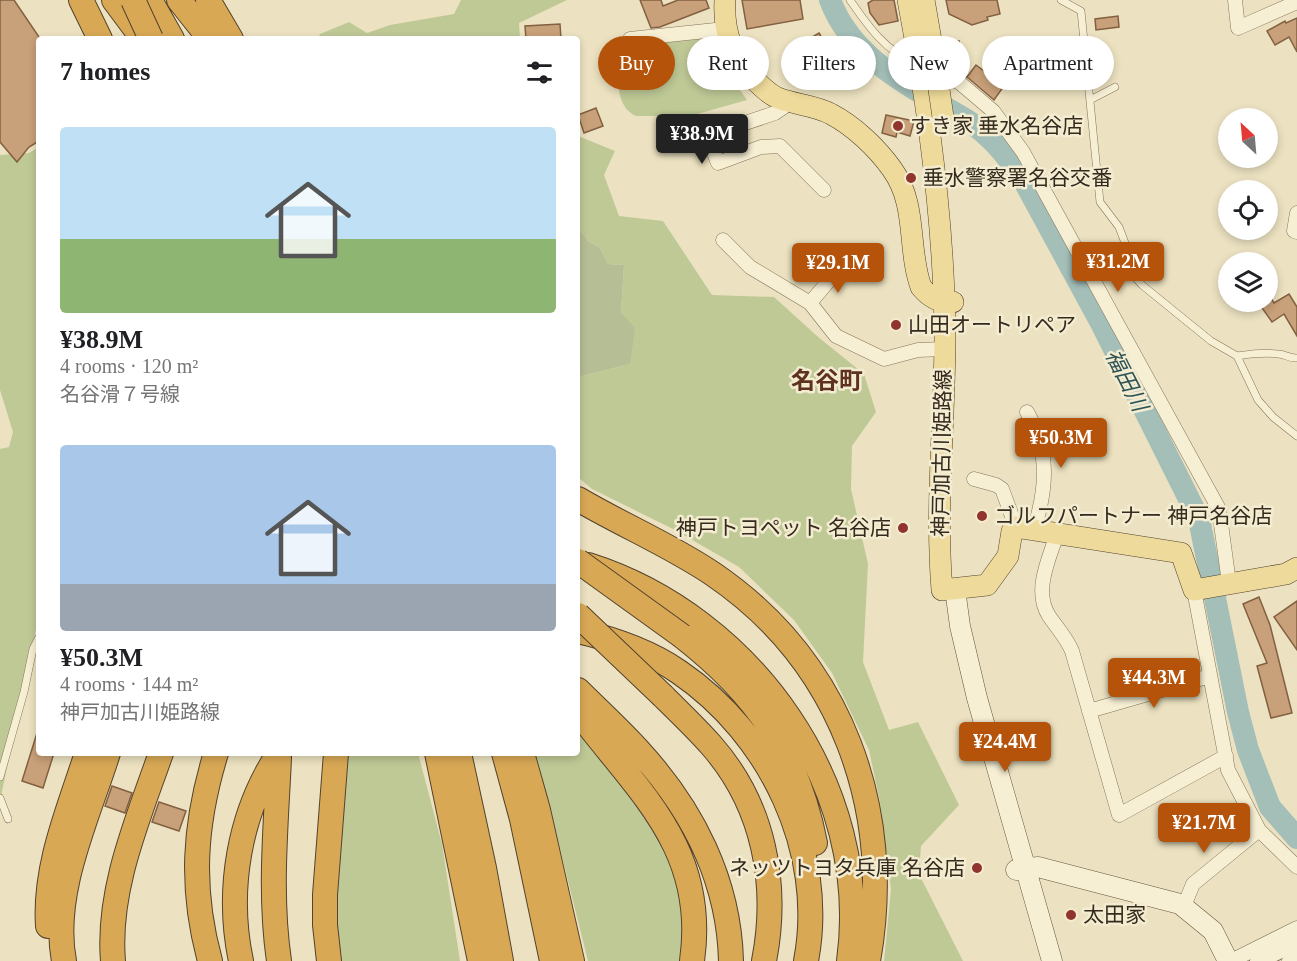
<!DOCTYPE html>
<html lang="en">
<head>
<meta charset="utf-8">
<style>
  body { margin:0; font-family:"Times New Roman","Noto Sans JP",serif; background:#f6f6f6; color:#202124; height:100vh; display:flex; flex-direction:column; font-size:22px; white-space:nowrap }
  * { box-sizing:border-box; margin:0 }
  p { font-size:20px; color:#757577 }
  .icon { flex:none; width:33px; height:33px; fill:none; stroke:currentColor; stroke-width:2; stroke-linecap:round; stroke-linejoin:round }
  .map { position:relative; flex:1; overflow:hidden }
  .details { position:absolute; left:36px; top:36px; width:544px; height:720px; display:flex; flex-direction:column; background:#fff; border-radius:6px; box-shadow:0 3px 9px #0003 }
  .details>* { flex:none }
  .banner { position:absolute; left:598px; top:36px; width:570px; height:54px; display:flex; gap:12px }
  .needle { width:39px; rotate:334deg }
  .fabs { position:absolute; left:1218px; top:108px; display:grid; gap:12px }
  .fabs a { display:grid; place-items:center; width:60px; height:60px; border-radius:50%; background:#fff; box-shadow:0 3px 9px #0003; font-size:30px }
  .price { position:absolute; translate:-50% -51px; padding:0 14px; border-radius:6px; background:#b45309; color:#fff; font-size:20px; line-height:39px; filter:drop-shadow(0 2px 3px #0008) }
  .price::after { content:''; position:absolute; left:50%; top:36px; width:18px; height:14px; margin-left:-9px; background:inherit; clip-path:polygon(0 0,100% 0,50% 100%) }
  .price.active { background:#222; color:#fff }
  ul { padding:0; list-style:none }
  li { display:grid; align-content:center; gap:12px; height:318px; padding:0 24px }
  li span { display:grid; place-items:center; height:186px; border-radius:6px; color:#555 }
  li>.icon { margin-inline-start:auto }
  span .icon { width:108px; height:108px; fill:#fffc; stroke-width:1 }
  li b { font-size:26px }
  h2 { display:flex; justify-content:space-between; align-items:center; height:72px; padding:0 24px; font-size:26px }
  .pill { padding:0 21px; border-radius:27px; background:#fff; box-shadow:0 3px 9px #0003; font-size:21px; line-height:54px }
  .pill.active { background:#b45309; color:#fff }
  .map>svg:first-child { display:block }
</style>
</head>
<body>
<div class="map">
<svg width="1297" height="961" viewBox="0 0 1297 961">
  <rect width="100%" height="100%" fill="#ece2c1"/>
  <path fill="#bfc996" d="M461,0H567L519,23L520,39H318L320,34L349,22L367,33L390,25L454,14Z
    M711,35L716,39L720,53L740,82V90L747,100L690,116H636C613,106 619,73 618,52L628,43Z
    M578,136L615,151L604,175L619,216L663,221L712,295L774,297L817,336L864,374L876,412L852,446L851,489L868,564L863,662L889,730L918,722L959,805L921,846L919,874L963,961H884L891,889L880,802L869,750L832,673L794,620L739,567L675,530L592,489L578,477V377L630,364L621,313L624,265L608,264L600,248L588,241L578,227Z
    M39,147V615L0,801V449L9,447L13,432L0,390V155L29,153Z
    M578,722L665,842L684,896L683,961H588L536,753H578Z
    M348,753H418L442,844L460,961H340L334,899Z"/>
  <path fill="#b6be95" d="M578,227L588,241L600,248L608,264L624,265L621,313L635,328L630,364L578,377Z"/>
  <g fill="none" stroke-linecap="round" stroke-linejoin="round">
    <path stroke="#a4beb8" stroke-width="22" d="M830,0C849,51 896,79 941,105C957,114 974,123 987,136C1002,149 1014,167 1025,183L1101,323L1199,519L1238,712L1248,750L1270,807L1297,838"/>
  </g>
  <path fill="#c8a079" stroke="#826041" stroke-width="1.5" d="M0,0H14L39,37V141L29,147L17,162L0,142Z
    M640,0H661L663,6L678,0H706L709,8L660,27L651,28Z
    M742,0H800L803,19L747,29Z
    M873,0H894L898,21L879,25L870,13L868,3Z
    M946,0H997L1000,14L987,17L988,20L972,25L949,14Z
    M1118,16L1119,27L1096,30L1095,19Z
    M1297,18V52L1289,37L1275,45L1267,31L1285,21L1286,23Z
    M560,24L561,39H526L525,26Z
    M819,33L832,55L816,65L802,43Z
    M959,41L966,77L949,67L945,44Z
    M976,65L1004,86L994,100L967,77Z
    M596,108L603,126L584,133L578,115Z
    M886,115L914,121L910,136L897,132L896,137L882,133Z
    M1289,294L1297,307V336L1284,314L1272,322L1260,305L1271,298L1274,303Z
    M1259,597L1270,625L1292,713L1271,718L1257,666L1267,663L1243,604Z
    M1297,601V650L1274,617Z
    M37,733L39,734V753H54L43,788L22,781Z
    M112,786L132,793L125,813L105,806Z
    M159,802L186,811L179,831L152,822Z"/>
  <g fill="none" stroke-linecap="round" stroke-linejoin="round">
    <defs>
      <path id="service" d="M850,0C866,23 886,53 914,61
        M1061,0L1081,11L1100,202L1119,227L1128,251V269L1142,285L1211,341L1237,356L1258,400L1273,417L1297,436
        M1090,100L1115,87
        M1237,356C1251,354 1264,352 1278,354C1285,354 1290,359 1297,358
        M0,777L24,692L33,649L39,637
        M0,798L8,819"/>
      <path id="minor" d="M1235,0L1238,28L1297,2
        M630,39L725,29
        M932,69L960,83L993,111L1023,152L1219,509L1229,583
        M791,102L775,113L707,136L718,163L761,147L780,146L824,190
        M1297,213L1294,231L1297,232
        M723,240L750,267L810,303L836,336L884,359L918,350L944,349
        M810,303L832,277L854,268
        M1027,412C1050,453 1047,487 1034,530
        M974,479L996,485L1002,489L1016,527
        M1057,534C1049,559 1033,591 1049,616C1057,628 1066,637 1072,651L1119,815L1226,756
        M1194,590L1228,770L1259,830L1297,867
        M1089,711L1210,676
        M1184,906L1193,884L1259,830
        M1231,961L1297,928
        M1289,961L1297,957"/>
      <path id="tertiary" d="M1258,961L1297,942"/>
      <path id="secondary" d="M955,589L960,626L977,698L1052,961
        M1016,870L1038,867L1180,904L1213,931L1228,961"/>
      <path id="primary" d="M725,0C723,34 733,58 757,82C763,88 770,95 778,98C796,105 815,105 831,114C854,126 877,148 892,169C918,205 907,248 921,287C929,297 940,303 953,302
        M908,0C929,111 944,222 945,335C945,420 935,505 942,590L987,585L1008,556L1012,531L1016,527L1181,553L1194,590L1286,574L1297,568
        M924,0L936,69"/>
      <path id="motorway" d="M81,0L100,39
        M114,0L143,39
        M150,0L172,39
        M179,0L210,39
        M208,0L231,39
        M578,499C622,525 670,545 713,574C842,662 895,810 868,961
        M588,565C752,617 873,787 849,961
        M578,631C613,639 649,651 679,672C770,734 827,851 806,961
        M682,636C755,693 797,751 815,843
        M578,690C598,710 620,730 639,751C693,810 729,881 731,961
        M663,696C679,712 696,728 711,745C764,805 779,884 764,961
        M578,712C639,793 708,849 692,961
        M437,753L480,961
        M459,753L484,868L501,961
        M504,753L522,819L552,961
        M522,753L538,810L572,961
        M48,926C44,866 69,809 87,753
        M64,961C51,893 88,817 108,753
        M113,961C107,890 138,819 161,753
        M210,961C190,888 194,825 216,753
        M241,961C226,890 239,813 279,753
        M279,961C269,893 276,826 279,758
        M329,961L325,925V895L336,753"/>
    </defs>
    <use href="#service" stroke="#84745a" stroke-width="8"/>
    <use href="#minor" stroke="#84745a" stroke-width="15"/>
    <use href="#tertiary" stroke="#84745a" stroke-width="18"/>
    <use href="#secondary" stroke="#66553d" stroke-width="21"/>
    <use href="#primary" stroke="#52422e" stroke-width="22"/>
    <use href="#motorway" stroke="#52422e" stroke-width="26"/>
    <use href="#service" stroke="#f7efd4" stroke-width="7"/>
    <use href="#minor" stroke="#f7efd4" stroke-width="14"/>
    <use href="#tertiary" stroke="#f7efd4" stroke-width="16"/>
    <use href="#secondary" stroke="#f7efd4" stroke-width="20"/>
    <use href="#primary" stroke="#eeda9a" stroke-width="21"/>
    <use href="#motorway" stroke="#d8a855" stroke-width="24"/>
    <defs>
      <path id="primary-bridge" d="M936,69L943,117"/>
      <path id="motorway-bridge" d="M133,0L151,39
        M578,561L682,636
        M578,615L663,696"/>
    </defs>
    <use href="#primary-bridge" stroke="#52422e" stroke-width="22" stroke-linecap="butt"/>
    <use href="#motorway-bridge" stroke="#52422e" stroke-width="26" stroke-linecap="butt"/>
    <use href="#primary-bridge" stroke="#eeda9a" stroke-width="21"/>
    <use href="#motorway-bridge" stroke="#d8a855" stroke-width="24"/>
  </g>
  <g fill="#90342d" stroke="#f3ecd1" stroke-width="2">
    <circle cx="898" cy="126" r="6"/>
    <circle cx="911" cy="178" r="6"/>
    <circle cx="896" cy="325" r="6"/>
    <circle cx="982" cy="516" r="6"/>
    <circle cx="903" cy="528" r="6"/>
    <circle cx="977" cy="868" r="6"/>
    <circle cx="1071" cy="915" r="6"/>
  </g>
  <g text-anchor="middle" stroke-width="5" stroke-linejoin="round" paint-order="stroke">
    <g font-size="21" fill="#352a1d" stroke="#f3ecd1" text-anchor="start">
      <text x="910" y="133">すき家 垂水名谷店</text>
      <text x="923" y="185">垂水警察署名谷交番</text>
      <text x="908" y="332">山田オートリペア</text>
      <text x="994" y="523">ゴルフパートナー 神戸名谷店</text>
      <text x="891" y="535" text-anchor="end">神戸トヨペット 名谷店</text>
      <text x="965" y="875" text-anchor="end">ネッツトヨタ兵庫 名谷店</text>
      <text x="1083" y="922">太田家</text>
    </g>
    <g font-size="21" fill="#352a1d" stroke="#f3ecd1">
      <text transform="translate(942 453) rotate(-89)" y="7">神戸加古川姫路線</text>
    </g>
    <g font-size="22" font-style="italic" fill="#2d5354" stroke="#f3ecd1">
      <text transform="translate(1127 380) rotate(63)" y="8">福田川</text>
    </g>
    <g font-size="24" font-weight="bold" fill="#5f311f" stroke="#f3ecd1">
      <text x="827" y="389">名谷町</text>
    </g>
  </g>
</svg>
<div class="fabs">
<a><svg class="needle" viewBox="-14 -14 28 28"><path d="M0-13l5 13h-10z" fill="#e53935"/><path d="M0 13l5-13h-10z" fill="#757577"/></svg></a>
<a><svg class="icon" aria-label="locate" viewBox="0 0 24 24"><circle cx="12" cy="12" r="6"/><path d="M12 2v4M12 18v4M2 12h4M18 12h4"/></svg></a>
<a><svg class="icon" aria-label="layers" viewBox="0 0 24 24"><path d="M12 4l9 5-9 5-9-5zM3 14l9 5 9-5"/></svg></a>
</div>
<b class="price active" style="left:702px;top:165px">¥38.9M</b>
<b class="price" style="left:1118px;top:293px">¥31.2M</b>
<b class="price" style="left:838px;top:294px">¥29.1M</b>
<b class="price" style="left:1061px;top:469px">¥50.3M</b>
<b class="price" style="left:1154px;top:709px">¥44.3M</b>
<b class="price" style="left:1005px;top:773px">¥24.4M</b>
<b class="price" style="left:1204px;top:854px">¥21.7M</b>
<div class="banner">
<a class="pill active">Buy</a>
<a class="pill">Rent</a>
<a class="pill">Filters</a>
<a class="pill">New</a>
<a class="pill">Apartment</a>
</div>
<section class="details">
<h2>7 homes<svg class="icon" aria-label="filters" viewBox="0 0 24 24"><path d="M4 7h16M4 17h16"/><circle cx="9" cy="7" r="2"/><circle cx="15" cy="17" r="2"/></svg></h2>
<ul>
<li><span style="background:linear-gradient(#bfe0f5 60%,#8fb573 0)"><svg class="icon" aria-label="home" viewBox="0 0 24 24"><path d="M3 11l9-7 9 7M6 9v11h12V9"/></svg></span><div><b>¥38.9M</b><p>4 rooms · 120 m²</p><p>名谷滑７号線</p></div></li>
<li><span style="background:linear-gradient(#a9c7e8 75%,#9aa5b1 0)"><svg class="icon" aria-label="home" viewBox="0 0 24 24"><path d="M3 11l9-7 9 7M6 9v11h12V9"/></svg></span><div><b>¥50.3M</b><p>4 rooms · 144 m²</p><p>神戸加古川姫路線</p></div></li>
</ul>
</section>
</div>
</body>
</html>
